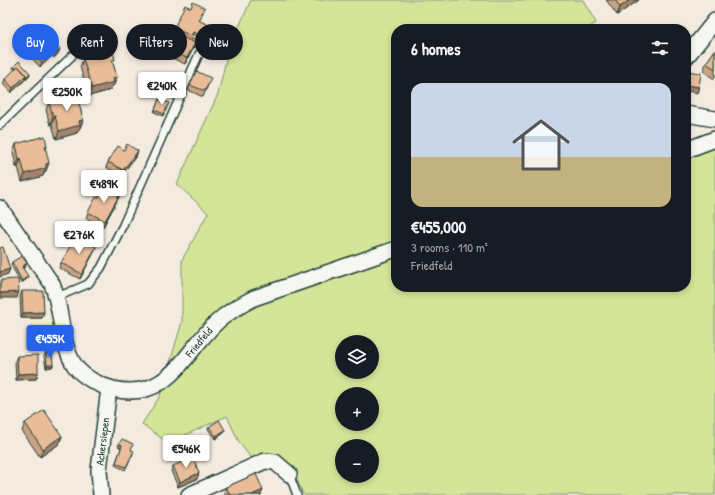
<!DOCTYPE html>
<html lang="en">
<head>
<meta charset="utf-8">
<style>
  body { margin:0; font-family:"Patrick Hand",sans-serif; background:#20242c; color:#f1f3f6; height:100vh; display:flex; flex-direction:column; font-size:15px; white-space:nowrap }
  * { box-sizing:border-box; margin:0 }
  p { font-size:13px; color:#9ea1a6 }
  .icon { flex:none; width:22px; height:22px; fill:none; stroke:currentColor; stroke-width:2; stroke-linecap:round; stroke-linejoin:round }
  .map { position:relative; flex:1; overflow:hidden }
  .side { position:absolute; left:391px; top:24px; width:300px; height:268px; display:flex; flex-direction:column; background:#171b24; border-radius:16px; box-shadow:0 2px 6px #0003 }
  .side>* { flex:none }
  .banner { position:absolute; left:12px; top:24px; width:319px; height:36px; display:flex; gap:8px }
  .controls { position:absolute; left:335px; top:335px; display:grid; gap:8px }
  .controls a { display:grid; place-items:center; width:44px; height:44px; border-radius:50%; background:#171b24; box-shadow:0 2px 6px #0003; font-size:20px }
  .price { position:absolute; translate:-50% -34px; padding:0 9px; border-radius:4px; background:#fff; color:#222; font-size:13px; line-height:26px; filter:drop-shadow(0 1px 2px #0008) }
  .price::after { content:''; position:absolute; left:50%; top:24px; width:12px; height:9px; margin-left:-6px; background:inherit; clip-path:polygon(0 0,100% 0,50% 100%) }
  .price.active { background:#2563eb; color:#fff }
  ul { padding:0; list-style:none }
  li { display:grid; align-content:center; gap:8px; height:212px; padding:0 20px }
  li span { display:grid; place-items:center; height:124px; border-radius:12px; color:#555 }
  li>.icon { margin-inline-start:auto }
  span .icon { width:72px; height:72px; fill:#fffc; stroke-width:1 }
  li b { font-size:17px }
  h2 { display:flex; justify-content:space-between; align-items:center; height:48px; padding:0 20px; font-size:17px }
  .pill { padding:0 14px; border-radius:18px; background:#171b24; box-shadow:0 2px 6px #0003; font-size:14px; line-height:36px }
  .pill.active { background:#2563eb; color:#fff }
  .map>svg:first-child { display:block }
</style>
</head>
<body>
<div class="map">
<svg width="715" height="495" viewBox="0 0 715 495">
  <rect width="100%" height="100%" fill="#f4ebe0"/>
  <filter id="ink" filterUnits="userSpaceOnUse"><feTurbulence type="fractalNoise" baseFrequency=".025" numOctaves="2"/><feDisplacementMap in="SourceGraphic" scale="8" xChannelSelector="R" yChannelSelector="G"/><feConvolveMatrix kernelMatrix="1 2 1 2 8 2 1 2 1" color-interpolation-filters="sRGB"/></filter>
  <g filter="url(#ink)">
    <path fill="#d4e599" stroke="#7a9166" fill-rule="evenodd" d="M251,0H583L596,23L586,29H396V287H686V150L715,139V495H304L291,468L253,461L239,442L227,416L168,443L142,424L160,396L182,322V260L208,213L177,184L218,94L228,51ZM342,342H372V372H342ZM342,394H372V424H342ZM342,446H372V476H342Z"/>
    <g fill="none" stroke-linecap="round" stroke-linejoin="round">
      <defs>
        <path id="lane" d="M0,125L72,56
          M57,297L88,284L101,268L123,225L199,54
          M289,474L297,495"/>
        <g id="street">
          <path d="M686,57L715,21"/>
          <path d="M686,114L715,119"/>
          <path d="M686,150L715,139"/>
          <path id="s1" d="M0,208L52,284C63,310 59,342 75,366C83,377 100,386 113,389C168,402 184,353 216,323C227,312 241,305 254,298L396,249"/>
          <path id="s2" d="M101,495L99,470L109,388"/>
          <path d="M189,495L265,461L275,462L289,474"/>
        </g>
      </defs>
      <use href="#lane" stroke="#1f3d34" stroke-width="10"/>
      <use href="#street" stroke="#1f3d34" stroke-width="18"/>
      <use href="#lane" stroke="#f6f6f2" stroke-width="7"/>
      <use href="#street" stroke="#f6f6f2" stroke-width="15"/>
    </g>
    <path fill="#c9a384" stroke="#1f3d34" d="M606,0H639L617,15Z
      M191,8H205L199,21L212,30L218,39L227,43L219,59L194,47L185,64L172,58L180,40L171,36L174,28Z
      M48,39L58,54L54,58L52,56L40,67L26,52L28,46Z
      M715,50V77L714,79L703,71L706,63Z
      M83,59L113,64L117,77L114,85L112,86L111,90L89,96L80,67Z
      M14,66L30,73L29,76L11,93L3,84L5,79L15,70L13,68Z
      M209,83L203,97L188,90L190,85Z
      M159,99L169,103L163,116L154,112Z
      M49,102L80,107L83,120L80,128L79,129L77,133L56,139L52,124L50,125L46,110Z
      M16,144L47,146L46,150V171H45L43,176L22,182L18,167H16L13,152Z
      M124,150L138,151L136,156L121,176L106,167L108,162Z
      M120,194L118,199L103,227L86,218L88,212Z
      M94,252L80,279L59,268L61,263Z
      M12,262L26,266L23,268L27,279L21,283L11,265Z
      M22,291L44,312L42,318H21L20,297Z
      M46,353L53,365L52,367L46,368L44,356Z
      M17,356L38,373L36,379L16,380L15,361Z
      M25,423L62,436L59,444L40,457L22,431Z
      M209,427L224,433L215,439L208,429Z
      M119,444L131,450L133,454L125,470L115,465L121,448L118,446Z
      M173,466L199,473L197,479L178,487L171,471Z
      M226,487L261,495H225L224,493Z"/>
    <path fill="#a4846c" stroke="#1f3d34" d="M630,0H639L617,15L620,7Z
      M195,43L193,49L185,64L187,58Z
      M60,49L58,54L54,58L56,53Z
      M54,51L52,56L40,67L42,62Z
      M30,73L29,76L11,93L13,88L26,75Z
      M117,77L114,85L112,86L111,90L89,96L92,88L113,78Z
      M686,85L699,87L697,93L686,91Z
      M53,116H55L52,124L50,125Z
      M83,120L80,128L79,129L77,133L56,139L59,131L79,121Z
      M138,151L136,156L121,176L123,170Z
      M19,159H21L18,167H16Z
      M49,163L46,171H45L43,176L22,182L25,174L46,164Z
      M120,194L118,199L103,227L105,221Z
      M96,247L94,252L80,279L82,274Z
      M27,263L26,266L21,270L22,267Z
      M10,269L8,274L0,277V272Z
      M28,276L27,279L21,283L22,281Z
      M19,292L17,298H0V293Z
      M44,312L42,318H21L23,313Z
      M47,365H53L52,367L46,368Z
      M38,373L36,379L16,380L18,374Z
      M225,430L224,433L215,439L216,436Z
      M62,436L59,444L40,457L43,449Z
      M199,473L197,479L178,487L180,482Z
      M263,490L261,495H252Z"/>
    <path fill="#eabd9a" stroke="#1f3d34" d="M615,0H630L620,7Z
      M193,2L205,8L198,20L213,27L207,39L193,32L191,36L174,28L185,5L191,8Z
      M212,29L220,33L217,39L227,43L221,54L190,38L192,34L206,42Z
      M42,33L48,39L50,38L60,49L56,53L54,51L42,62L28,46Z
      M182,37L195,43L187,58L174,52Z
      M113,50L115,60H112L117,77L113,78L114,82L92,88L83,59Z
      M715,50V69L706,63Z
      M19,61L30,73L25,78L26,75L18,66L16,68L14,66Z
      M18,66L26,75L13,88L5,79Z
      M196,71L211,78L205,91L190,85Z
      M686,71L701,73L699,87L686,85Z
      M79,93L81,103H79L83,120L79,121L80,125L59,131L55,116H53L49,102Z
      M159,99L169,103L164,114L155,110Z
      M45,136L47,146H45L49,163L46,164V168L25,174L21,159H19L16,144Z
      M127,144L138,151L123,170L108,162L118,146L124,150Z
      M105,186L120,194L105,221L88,212L96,197L98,198Z
      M76,235L96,247L82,274L61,263Z
      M3,247L10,269L0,272V248Z
      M22,256L27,263L22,267L28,276L22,281L12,262Z
      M18,279L19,292L0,293V284H1V280Z
      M22,291H43L44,312L23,313Z
      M52,352L53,365H47L46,353Z
      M38,355V373L18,374L17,356Z
      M44,410L62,436L43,449L25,423Z
      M219,420L225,430L216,436L209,427Z
      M122,439L133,444L131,450L134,451L126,467L116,463L122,445L119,444Z
      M193,457L199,473L180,482L173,466Z
      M256,474L263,490L252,495H230L226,487Z"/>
  </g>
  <g text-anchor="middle" stroke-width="3.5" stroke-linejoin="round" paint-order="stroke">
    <g font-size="11" fill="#1f3d34" stroke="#f6f6f2">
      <text dy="4" stroke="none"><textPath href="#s1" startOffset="328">Friedfeld</textPath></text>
      <text dy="4" stroke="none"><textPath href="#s2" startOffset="54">Ackersiepen</textPath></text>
    </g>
  </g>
</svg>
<div class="controls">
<a><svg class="icon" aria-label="layers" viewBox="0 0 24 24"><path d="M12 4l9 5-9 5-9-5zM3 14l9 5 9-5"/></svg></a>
<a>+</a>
<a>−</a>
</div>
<b class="price" style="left:162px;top:106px">€240K</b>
<b class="price" style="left:67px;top:112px">€250K</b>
<b class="price" style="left:104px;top:204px">€489K</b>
<b class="price" style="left:79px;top:255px">€276K</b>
<b class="price active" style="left:50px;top:359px">€455K</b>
<b class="price" style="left:186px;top:469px">€546K</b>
<div class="banner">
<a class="pill active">Buy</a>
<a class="pill">Rent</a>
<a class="pill">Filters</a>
<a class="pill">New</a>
</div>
<section class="side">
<h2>6 homes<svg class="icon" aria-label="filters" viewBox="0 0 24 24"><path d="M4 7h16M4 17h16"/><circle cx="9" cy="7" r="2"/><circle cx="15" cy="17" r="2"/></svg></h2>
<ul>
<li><span style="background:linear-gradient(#c9d6e8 60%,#c2b280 0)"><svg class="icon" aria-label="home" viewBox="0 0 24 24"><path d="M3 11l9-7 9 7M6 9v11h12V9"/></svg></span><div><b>€455,000</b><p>3 rooms · 110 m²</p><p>Friedfeld</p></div></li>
</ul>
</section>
</div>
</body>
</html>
